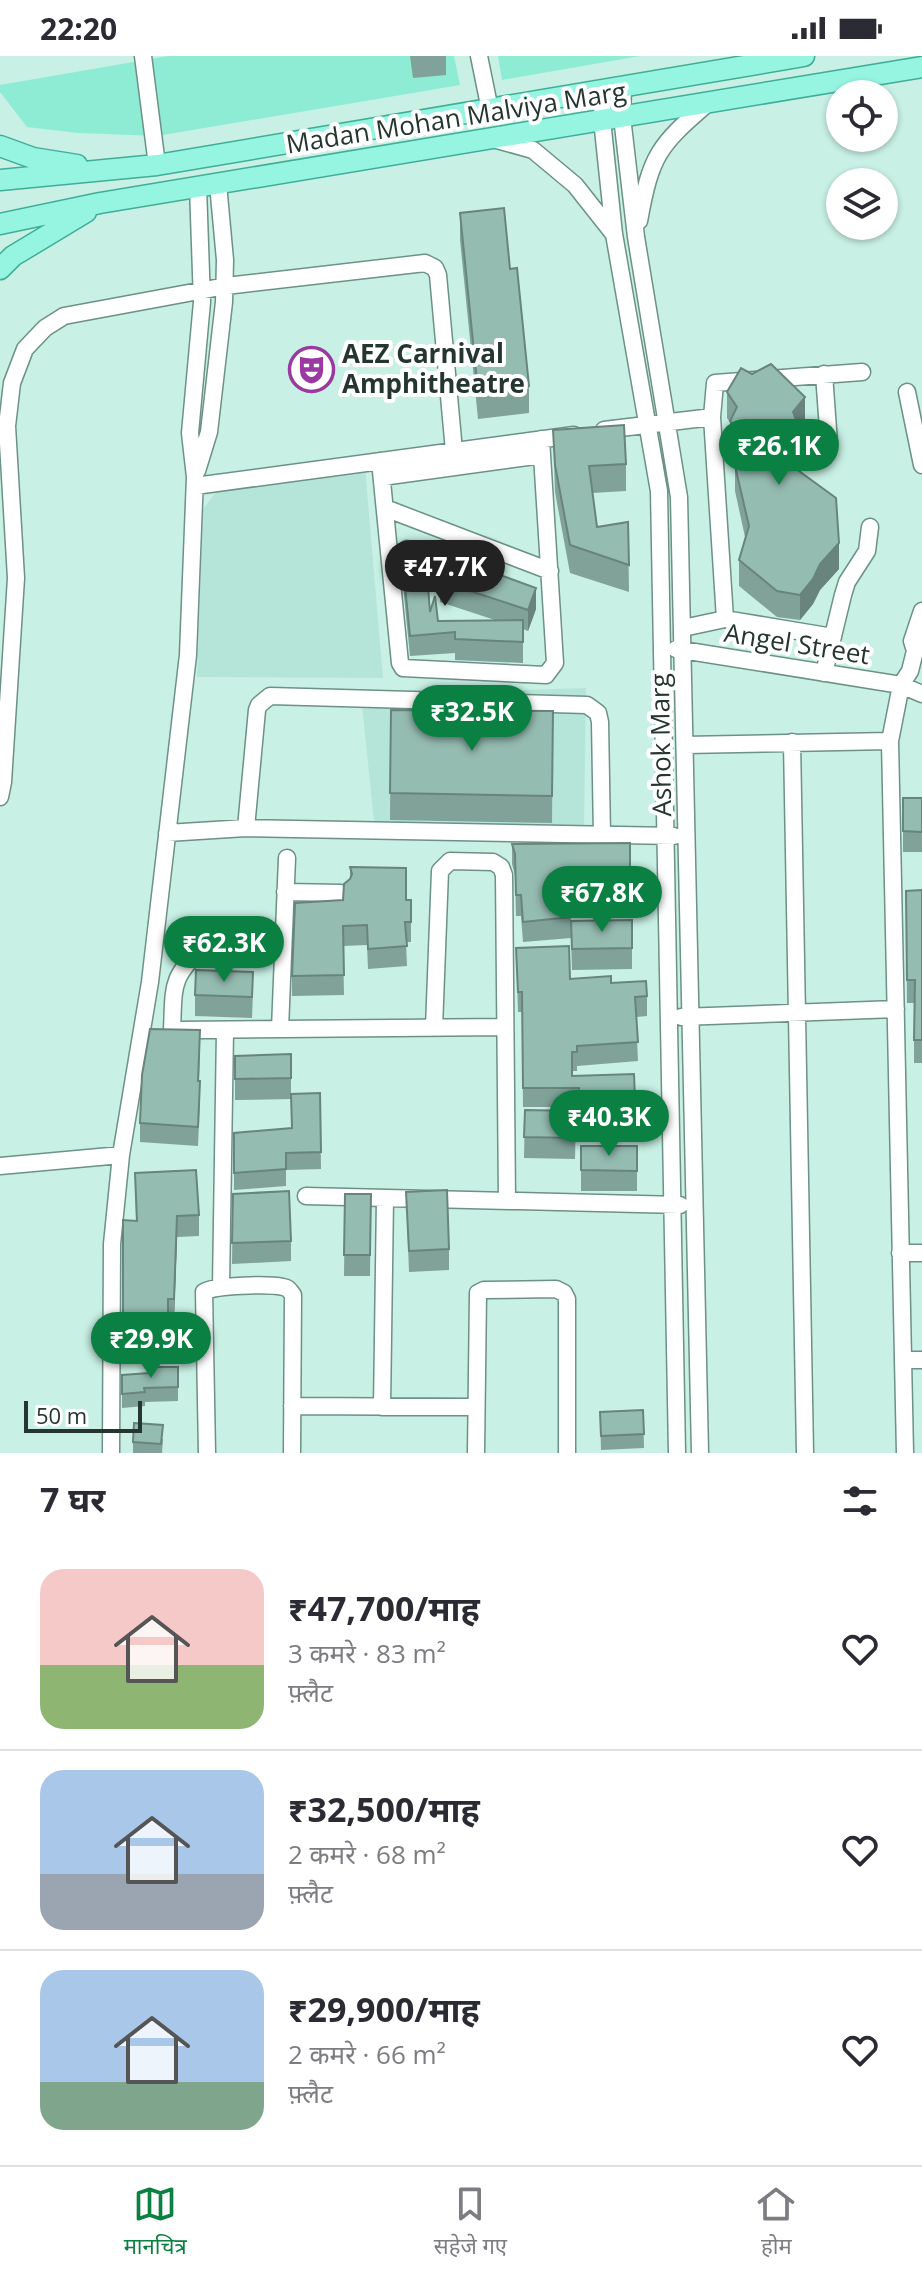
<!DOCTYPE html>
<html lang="hi">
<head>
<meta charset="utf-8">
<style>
  body { margin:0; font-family:"Open Sans","Noto Sans Devanagari",sans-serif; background:#f2f2f3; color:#2b2b33; height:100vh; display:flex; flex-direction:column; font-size:30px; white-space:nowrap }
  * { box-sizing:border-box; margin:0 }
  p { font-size:26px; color:#7c7c81 }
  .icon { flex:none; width:44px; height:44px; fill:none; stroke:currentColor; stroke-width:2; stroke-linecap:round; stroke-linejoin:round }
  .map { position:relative; height:1397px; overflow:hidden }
  .side { display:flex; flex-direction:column; background:#fff; flex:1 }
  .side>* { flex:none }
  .tools { position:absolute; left:826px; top:24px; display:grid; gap:16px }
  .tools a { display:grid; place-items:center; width:72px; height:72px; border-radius:50%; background:#fff; box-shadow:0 2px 6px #0004; font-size:40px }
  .scale { position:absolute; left:24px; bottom:20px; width:118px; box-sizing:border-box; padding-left:8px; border:4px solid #253530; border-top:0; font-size:22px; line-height:28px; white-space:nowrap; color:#253530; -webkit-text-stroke:6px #fff; paint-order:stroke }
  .price { position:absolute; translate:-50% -68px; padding:0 18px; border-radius:28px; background:#0b8043; color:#fff; font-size:26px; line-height:52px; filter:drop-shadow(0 2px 4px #0008) }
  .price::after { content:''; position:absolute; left:50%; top:48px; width:24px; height:18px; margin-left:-12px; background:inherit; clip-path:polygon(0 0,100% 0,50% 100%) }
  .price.on { background:#222; color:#fff }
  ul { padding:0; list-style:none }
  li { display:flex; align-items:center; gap:24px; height:200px; padding:0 40px }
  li+li { border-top:2px solid #e1e1e2 }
  li span { display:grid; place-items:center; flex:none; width:224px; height:160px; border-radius:24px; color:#555 }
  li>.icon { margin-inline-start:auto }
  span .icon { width:96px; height:96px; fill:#fffc; stroke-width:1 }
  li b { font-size:34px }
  h2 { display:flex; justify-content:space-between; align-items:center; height:96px; padding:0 40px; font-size:34px }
  .status { display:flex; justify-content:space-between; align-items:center; height:56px; padding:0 40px; background:#fff; direction:ltr }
  .status svg { height:22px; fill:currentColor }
  .tab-bar { display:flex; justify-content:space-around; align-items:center; height:112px; border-top:2px solid #e1e1e2; background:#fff; font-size:22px; color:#7c7c81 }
  .tab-bar a { display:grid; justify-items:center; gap:4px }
  .tab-bar .on { color:#0b8043 }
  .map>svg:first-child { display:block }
</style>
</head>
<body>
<div class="status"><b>22:20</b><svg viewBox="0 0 49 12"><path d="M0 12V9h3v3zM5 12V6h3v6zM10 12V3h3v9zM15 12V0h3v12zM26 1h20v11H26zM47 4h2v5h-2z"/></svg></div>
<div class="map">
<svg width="922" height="1397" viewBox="0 0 922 1397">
  <rect width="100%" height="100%" fill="#c8f0e4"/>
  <path fill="#b5e5d8" d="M365,412L383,622L197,621L203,453L217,435Z
    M586,632L584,769L375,775L361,639Z"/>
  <path fill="#8eecd4" d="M168,0H454L460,29L157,80L78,77L27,71L0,36V29Z
    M498,0H640L502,24Z"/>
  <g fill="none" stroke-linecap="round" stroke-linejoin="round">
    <defs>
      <path id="minor" d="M143,0L157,109
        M479,0L490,54
        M623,32L622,61L636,181L679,441L700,1397
        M603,35L602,64L614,178L659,435L677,1397
        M497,84L533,94L575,129L613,177
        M639,165C651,99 658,90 708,47
        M824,318L829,387
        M907,336L922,409
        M712,361L715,327L862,316
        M604,374L712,361L725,563L683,572
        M380,405L400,607L403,612L546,619L555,607L541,383
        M197,415L209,376L224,246L225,204L218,128
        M382,421L542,399
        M195,430L574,379
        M385,452L550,515
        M407,493L464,514
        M725,563L833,581
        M676,593L901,629L922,638
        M915,595L912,585L922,555
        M824,617L843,539L847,526L867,495L870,471
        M792,686L805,1397
        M685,689L890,685
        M0,741L3,726L16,522L7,370L12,327L25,293L45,272L64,260L226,230L425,207L435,212L438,219L454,395
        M246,772L257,654L259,649L270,640L587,649L598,657L600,666L602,780
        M167,777L246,772L674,780
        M285,836L341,837
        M681,961L896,953
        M434,972L440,815L450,805L493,806L501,811L504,819L507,1145
        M280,973L287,802
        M172,974C174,929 170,922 205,889
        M179,974L505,971
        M0,1110L121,1099
        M306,1140L680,1149
        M900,1197H922
        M221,1231L225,974
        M903,1304H922
        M292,1350L476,1351
        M382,1351L385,1142
        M111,1397L112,1188L121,1099L150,926L188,599L195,421L190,377L202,246L198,131
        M207,1397L204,1236C215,1229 269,1228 283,1231C289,1232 289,1234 293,1239L292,1397
        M476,1397L478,1237L484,1234L556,1233L564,1237L567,1243V1397
        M905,1397L890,685L901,629L910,615L915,595L922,587"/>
      <path id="major" d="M0,90L33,102L77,109
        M0,124L157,109L804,0
        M0,168L100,147L922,11
        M0,213L13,200L86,156"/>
    </defs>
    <use href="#minor" stroke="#6c9186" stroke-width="19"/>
    <use href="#major" stroke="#40ae96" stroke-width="23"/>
    <use href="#minor" stroke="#fff" stroke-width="16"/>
    <use href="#major" stroke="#95f5e1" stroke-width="20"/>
  </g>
  <path fill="#80a298" d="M410,0H446V19L413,22Z
    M460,157L510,213L529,330V357L478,363L460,184Z
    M727,336L805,367L798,375V395L790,404L839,513L820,534L813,548L800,564L777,561L739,530V504L745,481L735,435V410L740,402L730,391V366L727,362Z
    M553,374L626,408V435L592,437L597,471L628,466L629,536L570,517L555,436Z
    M401,490L430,556L438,565H498L440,546V525L536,553L528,575L523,573V607L455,604V597L410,600L401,510Z
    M391,654L553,655L552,767L390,764Z
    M903,742H922V796H903Z
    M630,787V833L569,834L571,865L632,864V913L572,914L571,882L523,886L521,860H516L515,819L512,808V788Z
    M350,811L406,844H411V886H406L407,910L368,913L367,889L343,890L344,939L292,940V920L343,844L350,823Z
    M922,834V1007H914V947H907L906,835Z
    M516,892L570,923L611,927L647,940V960L636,961L638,1005L577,1010V1015H572V1020L634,1018L635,1062L579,1063V1051H523L522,956H518Z
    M253,936L252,962L195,960V939Z
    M200,993L199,1025L200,1044L198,1090L140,1086V1067Z
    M291,998V1038L320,1037L321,1113L286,1114V1130L234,1134V1077L291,1072V1043L235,1044V1000Z
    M525,1054L576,1055L575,1103L524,1102Z
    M581,1090H637V1135H581Z
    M135,1117L199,1159V1180L177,1181L174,1264L168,1263V1289H123V1164L136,1165Z
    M406,1136L449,1193V1214L409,1216Z
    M233,1138L291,1185V1205L232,1208Z
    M345,1138H371L370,1220H344Z
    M178,1311V1345L145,1346V1350L122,1352V1319L149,1317Z
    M643,1354L644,1392L601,1394L600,1356Z
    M163,1383L162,1397H133V1386Z"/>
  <path fill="#68847c" d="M805,341V367L798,375V395L779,417V391L793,356Z
    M839,487V513L820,534L813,548L800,564V539L820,508Z
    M536,532V553L528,575V554Z
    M177,1160V1181L174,1264V1243Z"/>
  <path fill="#95bcb1" stroke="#68847c" stroke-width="2" d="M504,152L510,213L517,212L529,330L478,335L460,157Z
    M771,308L805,341L793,356L798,369L779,391L799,415L836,442L839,487L820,508L813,523L800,539L777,535L739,504L749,470L735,410L749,386L730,365L737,351L727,336L741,312L752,318Z
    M624,369L626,408L589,410L597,471L628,466L629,509L570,489L555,409L553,374Z
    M418,488L425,491L430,556L435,540L438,565L523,564V586L455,583V576L410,580L401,490Z
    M448,500L536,532L528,554L440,525Z
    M391,654L553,655L552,740L390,737Z
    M903,742H922V776L903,775Z
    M630,787V812L567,813L571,861L523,866L521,839H516L515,798L512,788Z
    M350,811L406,812V844H411V866H405L407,890L368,893L367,869L343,870L344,919L292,920L295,847L343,844L344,828L350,823L352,818Z
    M922,834V984H914L915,924H907L906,835Z
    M632,864V892L572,893L571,865Z
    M569,890L570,923L611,920V927L646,925L647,940L635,941L638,986L577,990V996H572V1020L634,1018L635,1043L579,1044V1032H523L522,936H518L516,892Z
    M196,914L253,916L252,941L195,939Z
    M150,973L200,974L198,1025H200L198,1071L140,1067L142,1019Z
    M291,998V1022L235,1023V1000Z
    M320,1037L321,1096L286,1097V1113L234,1117V1077L292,1072L291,1038Z
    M525,1054L576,1055L575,1082L524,1081Z
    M581,1090H637V1115L581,1114Z
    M196,1114L199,1159L177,1160L174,1243H168V1268H123V1164L137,1165L135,1117Z
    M447,1134L449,1193L409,1195L406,1136Z
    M289,1135L291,1185L232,1187L233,1138Z
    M345,1138H371L370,1199H344Z
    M149,1311H178V1331L144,1332L145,1336L122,1338V1319L149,1317Z
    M643,1354L644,1378L601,1380L600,1356Z
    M134,1367L163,1369L161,1388L133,1386Z"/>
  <defs>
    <symbol id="theatre-ring" viewBox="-11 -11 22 22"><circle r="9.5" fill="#fff" stroke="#9a39a0" stroke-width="1.5"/><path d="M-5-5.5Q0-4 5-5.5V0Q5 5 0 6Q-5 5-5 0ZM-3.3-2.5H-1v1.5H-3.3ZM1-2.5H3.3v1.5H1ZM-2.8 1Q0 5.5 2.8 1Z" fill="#9a39a0"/></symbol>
  </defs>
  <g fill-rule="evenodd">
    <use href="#theatre-ring" x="286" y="288" width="51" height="51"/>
  </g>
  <g text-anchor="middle" stroke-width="8" stroke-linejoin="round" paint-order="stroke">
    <g font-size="26" fill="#253530" stroke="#fff">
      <text transform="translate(456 62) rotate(-9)" y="9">Madan Mohan Malviya Marg</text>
      <text transform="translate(797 588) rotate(9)" y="9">Angel Street</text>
      <text transform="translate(661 689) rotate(-91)" y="9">Ashok Marg</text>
    </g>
    <g font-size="26" font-weight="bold" fill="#253530" stroke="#fff" text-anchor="start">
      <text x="342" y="307">AEZ Carnival<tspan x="342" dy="30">Amphitheatre</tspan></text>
    </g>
  </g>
</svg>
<div class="tools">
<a><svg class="icon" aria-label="locate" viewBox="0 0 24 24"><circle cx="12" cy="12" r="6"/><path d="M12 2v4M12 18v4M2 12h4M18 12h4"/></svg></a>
<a><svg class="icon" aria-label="layers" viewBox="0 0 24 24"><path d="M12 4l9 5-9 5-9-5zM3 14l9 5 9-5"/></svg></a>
</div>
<div class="scale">50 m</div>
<b class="price" style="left:779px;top:431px">₹26.1K</b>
<b class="price on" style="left:445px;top:552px">₹47.7K</b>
<b class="price" style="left:472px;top:697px">₹32.5K</b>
<b class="price" style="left:602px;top:878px">₹67.8K</b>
<b class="price" style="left:224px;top:928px">₹62.3K</b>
<b class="price" style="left:609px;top:1102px">₹40.3K</b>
<b class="price" style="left:151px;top:1324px">₹29.9K</b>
</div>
<section class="side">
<h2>7 घर<svg class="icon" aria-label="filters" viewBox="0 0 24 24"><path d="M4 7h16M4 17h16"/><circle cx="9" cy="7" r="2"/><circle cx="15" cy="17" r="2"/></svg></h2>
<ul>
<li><span style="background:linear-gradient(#f6c9c9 60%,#8fb573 0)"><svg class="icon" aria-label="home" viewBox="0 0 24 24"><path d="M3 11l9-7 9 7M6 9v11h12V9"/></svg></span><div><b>₹47,700/माह</b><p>3 कमरे · 83 m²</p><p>फ़्लैट</p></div><svg class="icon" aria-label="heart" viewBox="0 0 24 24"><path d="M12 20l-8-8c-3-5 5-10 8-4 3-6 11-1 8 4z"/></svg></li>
<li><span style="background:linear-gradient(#a9c7e8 65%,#9aa5b1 0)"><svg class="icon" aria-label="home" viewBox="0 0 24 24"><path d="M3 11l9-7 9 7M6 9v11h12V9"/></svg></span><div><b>₹32,500/माह</b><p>2 कमरे · 68 m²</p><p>फ़्लैट</p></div><svg class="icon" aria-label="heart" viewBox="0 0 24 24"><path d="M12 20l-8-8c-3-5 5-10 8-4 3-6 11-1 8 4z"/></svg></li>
<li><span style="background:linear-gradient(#a9c7e8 70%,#7fa58c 0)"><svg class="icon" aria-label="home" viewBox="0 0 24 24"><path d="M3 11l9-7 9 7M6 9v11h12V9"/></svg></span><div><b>₹29,900/माह</b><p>2 कमरे · 66 m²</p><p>फ़्लैट</p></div><svg class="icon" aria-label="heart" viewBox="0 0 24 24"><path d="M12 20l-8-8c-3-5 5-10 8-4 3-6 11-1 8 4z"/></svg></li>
</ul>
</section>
<nav class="tab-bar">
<a class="on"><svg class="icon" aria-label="map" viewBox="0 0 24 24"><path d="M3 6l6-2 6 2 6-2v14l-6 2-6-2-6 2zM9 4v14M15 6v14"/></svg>मानचित्र</a>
<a><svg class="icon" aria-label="saved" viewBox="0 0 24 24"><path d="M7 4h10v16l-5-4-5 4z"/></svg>सहेजे गए</a>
<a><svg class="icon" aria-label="home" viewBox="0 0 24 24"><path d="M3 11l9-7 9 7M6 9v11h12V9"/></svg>होम</a>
</nav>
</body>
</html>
